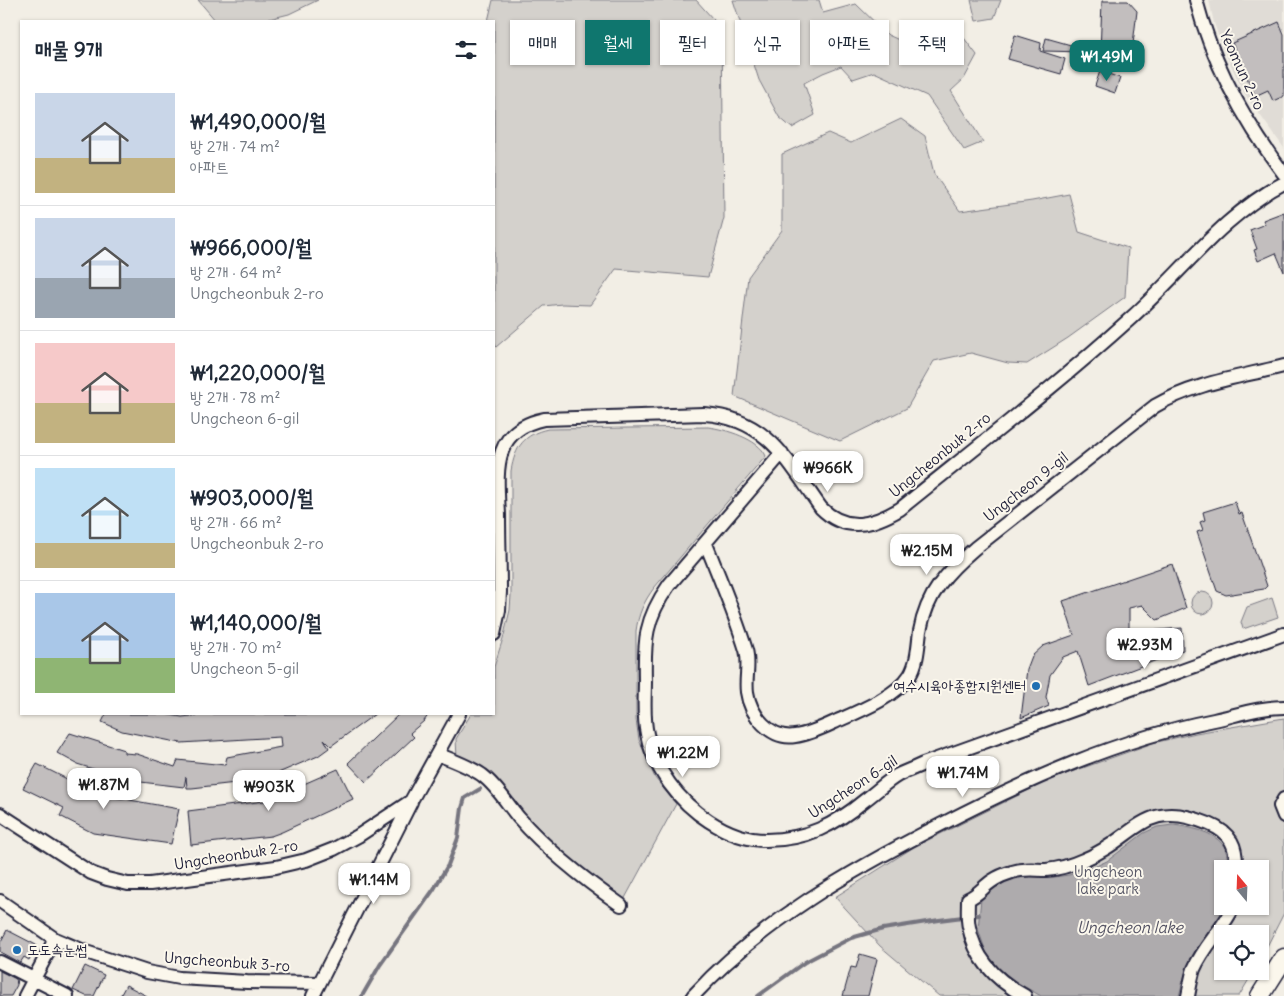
<!DOCTYPE html>
<html lang="ko">
<head>
<meta charset="utf-8">
<style>
  body { margin:0; font-family:Delius,"Poor Story",sans-serif; background:#f2f2f3; color:#1f2937; height:100vh; display:flex; flex-direction:column; font-size:19px; white-space:nowrap }
  * { box-sizing:border-box; margin:0 }
  p { font-size:16px; color:#747a83 }
  .icon { flex:none; width:28px; height:28px; fill:none; stroke:currentColor; stroke-width:2; stroke-linecap:round; stroke-linejoin:round }
  .map { position:relative; flex:1; overflow:hidden }
  .details { position:absolute; left:20px; top:20px; width:475px; height:695px; display:flex; flex-direction:column; background:#fff; border-radius:0px; box-shadow:0 1px 4px #0004 }
  .details>* { flex:none }
  .hud { position:absolute; left:510px; top:20px; width:475px; height:45px; display:flex; gap:10px }
  .needle { width:32px; rotate:341deg }
  .fabs { position:absolute; left:1214px; top:860px; display:grid; gap:10px }
  .fabs a { display:grid; place-items:center; width:55px; height:55px; border-radius:0px; background:#fff; box-shadow:0 1px 4px #0004; font-size:25px }
  .price { position:absolute; translate:-50% -42px; padding:0 11px; border-radius:10px; background:#fff; color:#222; font-size:16px; line-height:32px; filter:drop-shadow(0 1px 2px #0008) }
  .price::after { content:''; position:absolute; left:50%; top:30px; width:15px; height:11px; margin-left:-8px; background:inherit; clip-path:polygon(0 0,100% 0,50% 100%) }
  .price.selected { background:#0f766e; color:#fff }
  ul { padding:0; list-style:none }
  li { display:flex; align-items:center; gap:15px; height:125px; padding:0 15px }
  li+li { border-top:1px solid #e0e1e3 }
  li span { display:grid; place-items:center; flex:none; width:140px; height:100px; border-radius:0px; color:#555 }
  li>.icon { margin-inline-start:auto }
  span .icon { width:60px; height:60px; fill:#fffc; stroke-width:1 }
  li b { font-size:21px }
  h2 { display:flex; justify-content:space-between; align-items:center; height:60px; padding:0 15px; font-size:21px }
  .pill { padding:0 18px; border-radius:0px; background:#fff; box-shadow:0 1px 4px #0004; font-size:18px; line-height:45px }
  .pill.selected { background:#0f766e; color:#fff }
  .map>svg:first-child { display:block }
</style>
</head>
<body>
<div class="map">
<svg width="1284" height="996" viewBox="0 0 1284 996">
  <rect width="100%" height="100%" fill="#f2eee5"/>
  <filter id="ink" filterUnits="userSpaceOnUse"><feTurbulence type="fractalNoise" baseFrequency=".02" numOctaves="2"/><feDisplacementMap in="SourceGraphic" scale="10" xChannelSelector="R" yChannelSelector="G"/><feConvolveMatrix kernelMatrix="1 2 1 2 8 2 1 2 1" color-interpolation-filters="sRGB"/></filter>
  <g filter="url(#ink)">
    <path fill="#e0dcd6" d="M1209,0H1284V148L1244,93L1222,46L1214,23Z"/>
    <path fill="#d4d1cc" stroke="#7b7a84" fill-rule="evenodd" d="M198,0H318L289,14L261,21H216Z
      M493,0H696L722,29L724,218L708,277L616,269L590,305L562,304L544,306L496,347L494,341V21H488Z
      M733,0H819L823,13L856,4L888,35L928,53L947,38H964L977,55L964,79L951,91L983,142L964,150L927,96L874,72L853,79L841,66L823,73L804,83L815,115L792,128L779,117L759,80Z
      M971,0H1001L994,18L976,21Z
      M901,119L925,136L934,174L960,211L1032,201L1069,194L1079,232L1128,248L1125,297L1068,338L1027,364L1008,363L971,353L934,361L907,408L840,441L734,396L748,277L782,230V154L828,133L851,143Z
      M708,427C725,429 759,439 766,456L654,588C644,601 638,615 636,631V720L639,740L655,778L676,804L624,900L583,871L457,758L456,739L471,714H494V667L504,635L510,610L511,595V471C515,447 524,434 548,429Z
      M1191 603a11 11 0 1 1 22 0a11 11 0 1 1-22 0Z
      M1272,598L1278,617L1243,629L1241,622L1247,607Z
      M1284,718V913L1260,960V934H1222V971H1254L1239,996H939L880,946L835,897L914,847L1049,780L1153,743L1196,733ZM1222,869H1260V906H1222Z"/>
    <path fill="#aeabad" stroke="#76747f" d="M1173,825C1189,827 1213,831 1223,845C1228,852 1227,861 1228,869H1222V906H1226C1221,924 1204,936 1195,951C1187,965 1183,980 1179,996H1041L1018,983L998,968L987,955L978,929L981,899L999,884L1011,879L1033,876L1054,877L1069,875L1087,870L1107,861L1144,833L1157,827Z"/>
    <g fill="none" stroke-linecap="round" stroke-linejoin="round">
      <path stroke="#76747f" stroke-width="4" d="M362,996L380,965L434,889L448,865L458,838L462,808L465,798L480,789
        M758,996L805,962L851,938L883,929L939,920L979,915"/>
    </g>
    <path fill="#c2bebe" stroke="#22223b" d="M1102,1H1128L1137,11L1133,44H1126V49H1118V54L1100,53Z
      M1279,22L1284,34V96L1273,101L1268,90L1255,96L1232,43Z
      M1015,35L1041,43L1040,51L1065,59L1061,74L1008,59Z
      M1046,38L1085,49V52L1043,51Z
      M1100,71L1120,78L1115,93L1095,86Z
      M1284,212V272L1276,253L1258,261L1254,250L1257,249L1250,230L1265,224L1263,220Z
      M1235,502L1239,514L1242,513L1267,586L1264,589L1226,595L1217,591L1197,532L1203,530L1200,522L1205,520L1203,512Z
      M1172,564L1186,608L1157,620L1142,605L1129,608V631L1126,633L1182,628L1183,650L1089,686L1078,651L1063,657L1050,675L1046,697L1049,706L1021,718L1027,669L1032,656L1043,646L1074,635L1063,601Z
      M106,714H164L182,717L210,714H375L331,746L324,739L329,748L318,756L262,780L192,788H187L186,777L184,787L132,781L77,764L57,753L70,733L124,750V753L137,754L175,767L178,760L225,765L227,757L281,747L280,737L181,743L122,731L102,722Z
      M399,714H429L424,721L410,733L414,737L366,782L348,763Z
      M37,764L97,794L179,809L171,844L93,833L60,816L64,808L23,788Z
      M338,769L353,799L282,832L271,836L191,845L188,811L265,801Z
      M7,930L36,945L29,960L24,957L20,963L0,952V943Z
      M860,954L877,959L868,996H843L851,967L856,968Z
      M85,966L104,975L94,996H86L73,990Z
      M0,971L16,979L17,985L11,996H0Z
      M126,985L147,996H120Z"/>
    <g fill="none" stroke-linecap="round" stroke-linejoin="round">
      <defs>
        <path id="street" d="M1196,0C1213,65 1244,121 1284,174
          M782,453L669,585C645,619 644,640 645,681C645,698 643,717 647,734C654,769 679,802 709,821C726,832 746,840 766,840C806,840 835,825 865,800C876,792 886,782 898,775C906,771 915,768 923,764L1284,634
          M706,544C720,579 735,614 746,650C750,664 745,678 747,692C750,714 770,740 795,736C810,734 824,727 837,721C860,711 897,696 910,675C918,662 918,645 920,631C927,593 947,572 975,548L1155,406C1194,383 1240,377 1284,366
          M494,634L499,610L500,592C500,566 499,541 499,515C497,471 491,430 544,419L704,414C768,418 788,462 821,508C846,533 873,525 900,509C978,446 1057,385 1131,318C1181,273 1224,214 1284,183
          M437,754C452,760 469,766 482,775C497,786 507,804 519,818C548,851 585,880 621,905
          M1284,799L1280,806L1284,816
          M0,814L91,873L107,879L128,884H150L276,867L306,860L334,849L358,836L411,801L459,714
          M0,901L55,939L86,952L147,972L179,978L247,982L319,983
          M0,962L67,996
          M25,996L55,939
          M313,996L411,802
          M693,996C762,921 850,871 940,825C1027,780 1118,739 1214,720C1237,715 1260,707 1284,707
          M1025,996C997,981 975,959 969,927C967,919 968,908 968,899C978,895 983,887 992,881C998,877 1005,874 1012,872C1024,868 1034,870 1046,870C1058,869 1072,865 1083,860C1136,839 1143,796 1209,824C1231,833 1237,846 1236,869
          M1188,996C1190,987 1191,978 1194,969C1204,946 1223,929 1234,906"/>
        <path id="secondary" d="M1260,996L1284,958"/>
      </defs>
      <use href="#street" stroke="#22223b" stroke-width="16"/>
      <use href="#secondary" stroke="#22223b" stroke-width="21"/>
      <use href="#street" stroke="#fbf7ec" stroke-width="12"/>
      <use href="#secondary" stroke="#fbf7ec" stroke-width="18"/>
    </g>
  </g>
  <g fill="#1f6fb2" stroke="#fbf7ec" stroke-width="2">
    <circle cx="1036" cy="686" r="5"/>
    <circle cx="17" cy="950" r="5"/>
  </g>
  <g text-anchor="middle" stroke-width="4" stroke-linejoin="round" paint-order="stroke">
    <g font-size="15" fill="#22223b" stroke="#fbf7ec">
      <text transform="translate(1242 70) rotate(65)" y="5">Yeomun 2-ro</text>
      <text transform="translate(940 455) rotate(-39)" y="5">Ungcheonbuk 2-ro</text>
      <text transform="translate(1026 487) rotate(-38)" y="5">Ungcheon 9-gil</text>
      <text transform="translate(853 787) rotate(-33)" y="5">Ungcheon 6-gil</text>
      <text transform="translate(236 855) rotate(-9)" y="5">Ungcheonbuk 2-ro</text>
      <text transform="translate(227 962) rotate(4)" y="5">Ungcheonbuk 3-ro</text>
    </g>
    <g font-size="15" fill="#22223b" stroke="#fbf7ec" text-anchor="end">
      <text x="1026" y="691">여수시육아종합지원센터</text>
      <text x="27" y="955" text-anchor="start">도도속눈썹</text>
    </g>
    <g font-size="15" fill="#575766" stroke="#fbf7ec">
      <text x="1108" y="877">Ungcheon<tspan x="1108" dy="17">lake park</tspan></text>
    </g>
    <g font-size="16" font-style="italic" fill="#535263" stroke="#fbf7ec">
      <text x="1130" y="933">Ungcheon lake</text>
    </g>
  </g>
</svg>
<div class="fabs">
<a><svg class="needle" viewBox="-14 -14 28 28"><path d="M0-13l5 13h-10z" fill="#e53935"/><path d="M0 13l5-13h-10z" fill="#747a83"/></svg></a>
<a><svg class="icon" aria-label="locate" viewBox="0 0 24 24"><circle cx="12" cy="12" r="6"/><path d="M12 2v4M12 18v4M2 12h4M18 12h4"/></svg></a>
</div>
<b class="price selected" style="left:1107px;top:82px">₩1.49M</b>
<b class="price" style="left:828px;top:493px">₩966K</b>
<b class="price" style="left:927px;top:576px">₩2.15M</b>
<b class="price" style="left:1145px;top:670px">₩2.93M</b>
<b class="price" style="left:683px;top:778px">₩1.22M</b>
<b class="price" style="left:963px;top:798px">₩1.74M</b>
<b class="price" style="left:104px;top:810px">₩1.87M</b>
<b class="price" style="left:269px;top:812px">₩903K</b>
<b class="price" style="left:374px;top:905px">₩1.14M</b>
<div class="hud">
<a class="pill">매매</a>
<a class="pill selected">월세</a>
<a class="pill">필터</a>
<a class="pill">신규</a>
<a class="pill">아파트</a>
<a class="pill">주택</a>
</div>
<section class="details">
<h2>매물 9개<svg class="icon" aria-label="filters" viewBox="0 0 24 24"><path d="M4 7h16M4 17h16"/><circle cx="9" cy="7" r="2"/><circle cx="15" cy="17" r="2"/></svg></h2>
<ul>
<li><span style="background:linear-gradient(#c9d6e8 65%,#c2b280 0)"><svg class="icon" aria-label="home" viewBox="0 0 24 24"><path d="M3 11l9-7 9 7M6 9v11h12V9"/></svg></span><div><b>₩1,490,000/월</b><p>방 2개 · 74 m²</p><p>아파트</p></div></li>
<li><span style="background:linear-gradient(#c9d6e8 60%,#9aa5b1 0)"><svg class="icon" aria-label="home" viewBox="0 0 24 24"><path d="M3 11l9-7 9 7M6 9v11h12V9"/></svg></span><div><b>₩966,000/월</b><p>방 2개 · 64 m²</p><p>Ungcheonbuk 2-ro</p></div></li>
<li><span style="background:linear-gradient(#f6c9c9 60%,#c2b280 0)"><svg class="icon" aria-label="home" viewBox="0 0 24 24"><path d="M3 11l9-7 9 7M6 9v11h12V9"/></svg></span><div><b>₩1,220,000/월</b><p>방 2개 · 78 m²</p><p>Ungcheon 6-gil</p></div></li>
<li><span style="background:linear-gradient(#bfe0f5 75%,#c2b280 0)"><svg class="icon" aria-label="home" viewBox="0 0 24 24"><path d="M3 11l9-7 9 7M6 9v11h12V9"/></svg></span><div><b>₩903,000/월</b><p>방 2개 · 66 m²</p><p>Ungcheonbuk 2-ro</p></div></li>
<li><span style="background:linear-gradient(#a9c7e8 65%,#8fb573 0)"><svg class="icon" aria-label="home" viewBox="0 0 24 24"><path d="M3 11l9-7 9 7M6 9v11h12V9"/></svg></span><div><b>₩1,140,000/월</b><p>방 2개 · 70 m²</p><p>Ungcheon 5-gil</p></div></li>
</ul>
</section>
</div>
</body>
</html>
